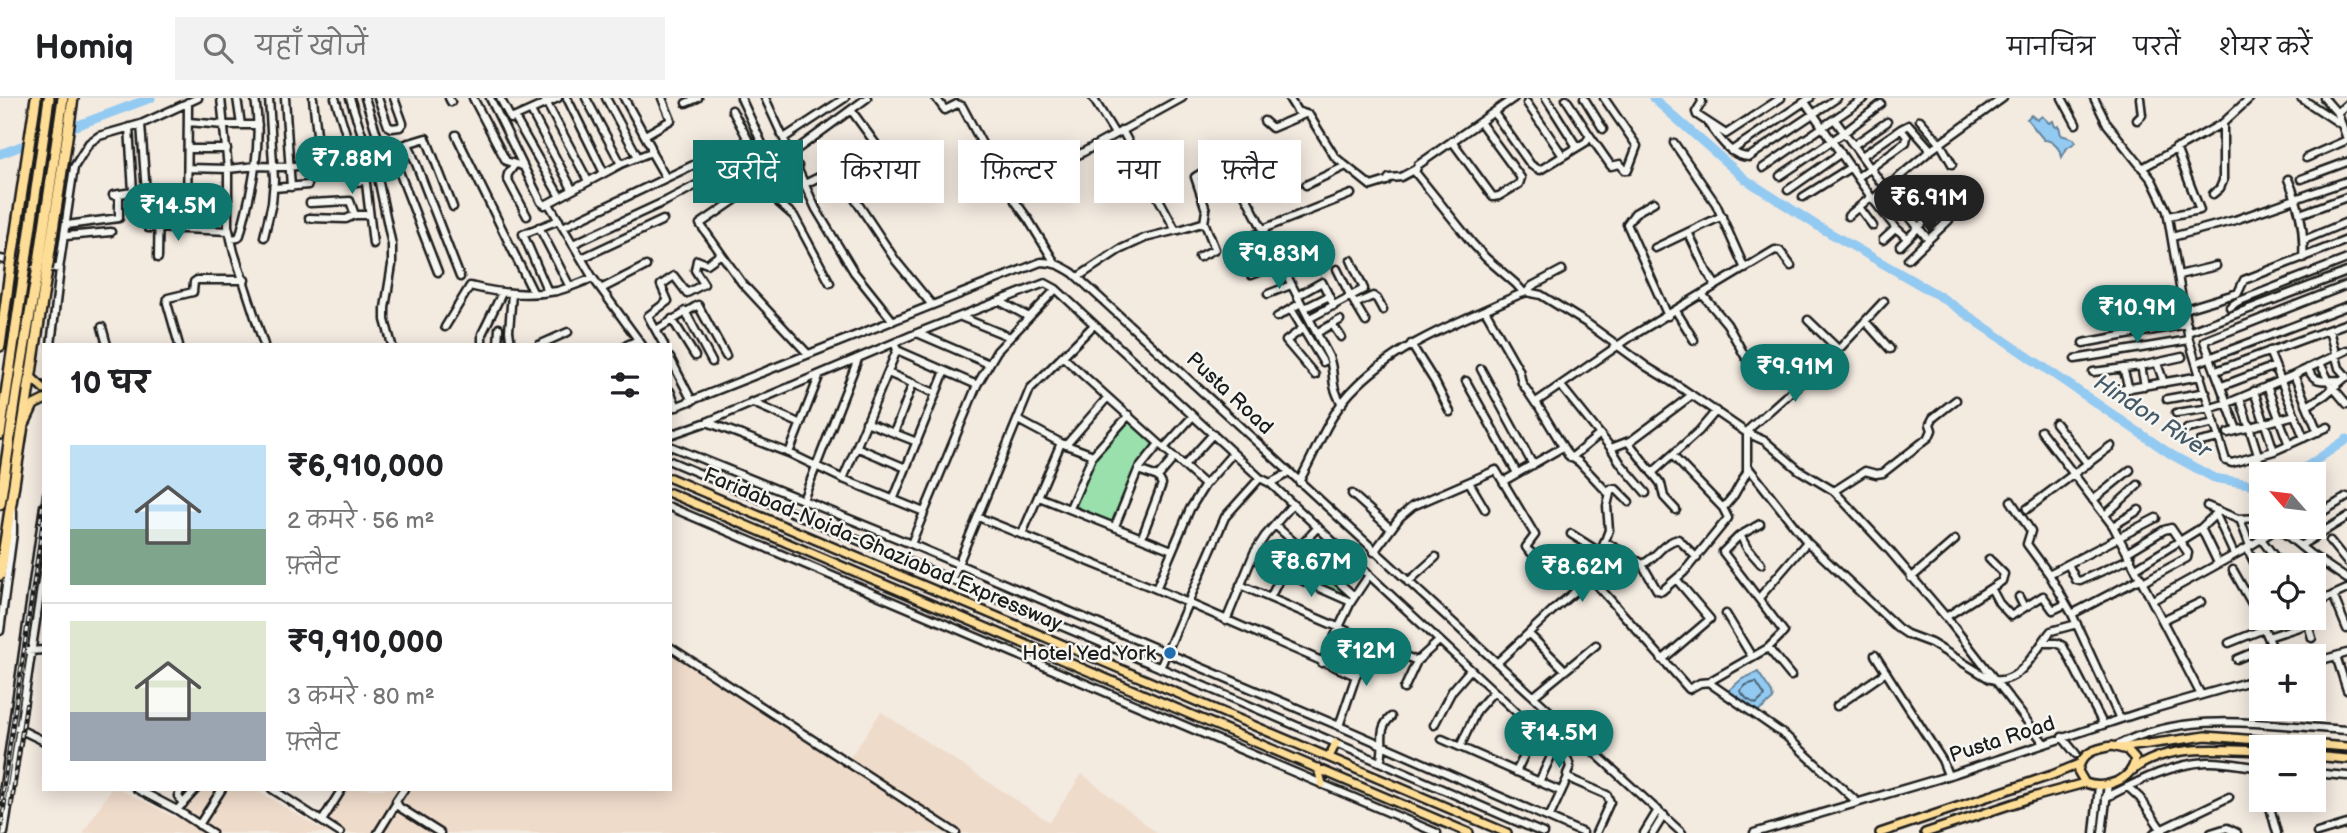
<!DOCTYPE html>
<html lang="hi">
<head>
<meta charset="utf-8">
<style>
  body { margin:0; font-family:"Balsamiq Sans","Playpen Sans Deva",sans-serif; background:#f2f2f2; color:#202124; height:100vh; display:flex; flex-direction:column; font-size:26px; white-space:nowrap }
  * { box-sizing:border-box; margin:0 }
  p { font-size:23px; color:#757577 }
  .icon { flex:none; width:38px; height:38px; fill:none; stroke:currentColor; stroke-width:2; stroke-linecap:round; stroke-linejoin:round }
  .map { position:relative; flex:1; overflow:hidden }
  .drawer { position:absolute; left:42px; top:245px; width:630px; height:448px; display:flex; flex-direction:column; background:#fff; border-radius:0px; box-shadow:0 4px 18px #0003 }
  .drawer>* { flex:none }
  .hud { position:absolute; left:693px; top:42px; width:665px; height:63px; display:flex; gap:14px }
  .needle { width:46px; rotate:298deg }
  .buttons { position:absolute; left:2249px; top:364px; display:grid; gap:14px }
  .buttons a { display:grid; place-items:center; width:77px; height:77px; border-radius:0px; background:#fff; box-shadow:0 4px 18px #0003; font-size:35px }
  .price { position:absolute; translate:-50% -60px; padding:0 16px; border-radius:24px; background:#0f766e; color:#fff; font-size:23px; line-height:46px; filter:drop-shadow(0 2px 4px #0008) }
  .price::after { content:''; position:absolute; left:50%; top:42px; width:21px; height:16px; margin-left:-10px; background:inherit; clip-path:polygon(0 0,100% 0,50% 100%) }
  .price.selected { background:#222; color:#fff }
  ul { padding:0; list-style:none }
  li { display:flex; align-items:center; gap:21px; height:175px; padding:0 28px }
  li+li { border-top:2px solid #e0e0e0 }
  li span { display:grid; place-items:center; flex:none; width:196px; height:140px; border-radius:0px; color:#555 }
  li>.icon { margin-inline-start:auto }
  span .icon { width:84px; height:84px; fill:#fffc; stroke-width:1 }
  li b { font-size:30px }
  h2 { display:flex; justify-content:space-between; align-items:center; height:84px; padding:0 28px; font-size:30px }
  .tag { padding:0 24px; border-radius:0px; background:#fff; box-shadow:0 4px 18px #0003; font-size:24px; line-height:63px }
  .tag.selected { background:#0f766e; color:#fff }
  header { display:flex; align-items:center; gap:42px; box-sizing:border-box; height:98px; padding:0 35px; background:#fff; border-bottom:2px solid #e0e0e0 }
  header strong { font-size:33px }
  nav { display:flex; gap:38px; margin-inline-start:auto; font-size:24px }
  .search { width:490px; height:63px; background:#f2f2f2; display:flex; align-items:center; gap:18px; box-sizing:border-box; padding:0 24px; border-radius:0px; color:#757577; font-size:26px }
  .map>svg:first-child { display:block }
</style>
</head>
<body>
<header>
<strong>Homiq</strong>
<div class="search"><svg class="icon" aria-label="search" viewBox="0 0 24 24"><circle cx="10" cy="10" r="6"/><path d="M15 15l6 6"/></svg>यहाँ खोजें</div>
<nav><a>मानचित्र</a><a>परतें</a><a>शेयर करें</a></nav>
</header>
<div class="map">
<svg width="2347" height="735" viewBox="0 0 2347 735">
  <rect width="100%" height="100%" fill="#f3eae0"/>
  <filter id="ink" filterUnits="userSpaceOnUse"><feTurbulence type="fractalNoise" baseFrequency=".0143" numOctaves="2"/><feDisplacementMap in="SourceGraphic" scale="14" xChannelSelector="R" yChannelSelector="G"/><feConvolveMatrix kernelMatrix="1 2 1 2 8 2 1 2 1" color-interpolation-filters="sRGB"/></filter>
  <g filter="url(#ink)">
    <path fill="#efdbca" d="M670,542L849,661L881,614L1050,724L1082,676L1157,735H83L111,691H119L176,720L201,691H254L321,731L345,691H670Z"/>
    <path fill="#99e0ad" stroke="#5a7e64" stroke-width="2" d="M1128,323L1153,346L1136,369L1113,425L1075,408L1097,357Z
      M1300,454L1350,499L1349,500L1288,473L1294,461Z"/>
    <path fill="#93caf2" stroke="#63849c" stroke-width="2" d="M2031,17L2037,22L2042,18L2049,25L2053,23L2055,29L2059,28L2061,37L2074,41L2076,44L2067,50L2062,59C2060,51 2053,42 2044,42L2027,21Z
      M1758,574L1772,595L1773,601L1762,611L1755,614L1728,593L1742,581Z"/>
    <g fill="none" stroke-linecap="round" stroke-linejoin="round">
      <path stroke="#4c6272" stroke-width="2" d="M1756,584L1765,598L1756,606L1747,601L1740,593L1746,587Z"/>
      <path stroke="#93caf2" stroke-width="9" d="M1653,0L1745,81L1816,127L1941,199L2172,357L2214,380L2261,388
        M0,56L151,0
        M2296,376L2347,341"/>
      <defs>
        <path id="minor" d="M221,0L228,71V128L234,154L264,247
          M237,0L241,27
          M285,0L291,89
          M313,0L320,64
          M335,0L351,52L353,83L356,84L364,83L366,85L373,146
          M350,0L367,52L373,56
          M365,0L382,52
          M378,0L388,28L392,30L400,29L403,25L394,0
          M449,0L451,4
          M473,0L506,63L522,68
          M490,0L541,104L545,107L621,66L651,54V49L624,0
          M500,0L511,21L558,0
          M544,0L588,83
          M567,0L604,75
          M586,0L621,66
          M606,0L638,59
          M741,0L770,63L764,74L779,105L794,118L830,185
          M765,0L816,111L854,174L893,223
          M936,0L945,12L957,6L962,8L1006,91L1013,96
          M1093,0L1115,36
          M1289,0L1297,13L1309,17L1335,59L1371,88L1387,83L1389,80L1401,79L1416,71
          M1514,0L1418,67L1415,74L1472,145L1486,160L1516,186L1524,195
          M1546,0L1577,49
          M1584,0L1603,31
          M1701,0L1702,4L1696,14L1697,17L1726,36L1781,0
          M2062,0L2076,26
          M2094,0L2107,26L2152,82L2167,113L2189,242L2226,363L2232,365L2274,353L2328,329
          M2301,0L2342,27
          M2324,0L2338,16L2347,41
          M1805,4L1871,99L1896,130L1907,140
          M686,5L698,0
          M1527,5L1563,58
          M732,12L764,71
          M851,12L894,71
          M531,13L572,91
          M1494,15L1531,67L1540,72L1586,44L1590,38L1566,1
          M2337,15L2347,6
          M515,20L560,99
          M1835,22L1882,86L1928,141
          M1920,22L1940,45L1952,66
          M2137,22L2142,17L2140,0
          M1264,23L1272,30L1305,16
          M188,24L224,27H258
          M1707,24C1718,38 1730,59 1749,59L1837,0
          M141,26L146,95
          M1901,31L1909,27L1931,52
          M1122,32L1175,131L1179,132L1202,125L1205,126L1215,151L1199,159
          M456,37L533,194
          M645,37L671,22L662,0
          M1590,38L1611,68L1620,66L1625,72H1628L1637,48L1604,0
          M784,40L845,0
          M1452,43L1493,99L1499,98L1519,86L1521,80L1480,24
          M408,45L460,179
          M1674,45L1716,106L1745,171
          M1854,47L1887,24
          M390,50L438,174
          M188,51H227
          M1731,53L1810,0
          M651,54L666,80
          M792,55L867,0
          M2306,60L2347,42
          M515,66L508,76L507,80L527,118
          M798,68L767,80L700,126L742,185L808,256
          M1230,68L1329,259C1336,278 1329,286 1342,306
          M188,70L228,71L256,68L290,69L320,64L351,52
          M1763,70L1865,0
          M2142,70L2223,25L2250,0
          M1780,78L1845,34L1881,6
          M1858,79L1906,44L1907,39L1901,31L1862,58
          M2288,81C2299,106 2305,132 2303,160
          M2301,81L2347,64
          M805,86L835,71L896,163L932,207
          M1306,87L1346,68
          M274,90L308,87
          M1788,92L1841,55
          M133,94L150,95L159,101L158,160
          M2213,96L2220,90L2223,83V25
          M113,97L133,94L129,29
          M1803,99L1851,69
          M1873,101L1931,52L2003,0
          M1654,104L1635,115L1627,126L1668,218
          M310,105L350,103L355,117H369
          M1859,109L1873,128
          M2300,116L2347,99
          M1848,118L1871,99
          M2168,118L2200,112L2176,50
          M309,120L346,121L355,117
          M1204,125L1206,112L1195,79L1216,66
          M67,127L119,120V96
          M539,129L570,189
          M563,129L706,61
          M148,130L184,131L187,129L188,4
          M185,131L229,133
          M1263,131L1351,96
          M1688,134L1707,174L1715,186
          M66,138L111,134
          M264,139L272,105L274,82L269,0
          M2172,139L2235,122L2347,83
          M231,141L238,140L240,137C252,92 263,47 255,0
          M1244,142L1264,133
          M1883,142L1896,130
          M2304,142L2347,124
          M573,146L666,103L719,75
          M1900,148L1941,107
          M1655,150L1722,118
          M582,160L663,122
          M0,161L60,171L51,247
          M1908,161L1949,122L1936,100
          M1238,164L1273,151
          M1055,165L1028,121L1015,103L1013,96L1016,91L1182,0
          M59,171L74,69L89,45L99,38L141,26L198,0
          M1337,171L1351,199L1366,224
          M1251,177L1280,166
          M2179,177L2216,168
          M1078,179L1119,152L1145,140L1177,132
          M593,180L642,247
          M601,191L646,168
          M548,194L523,136L559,122
          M1527,194L1532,188L1562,172
          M1268,196L1291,187
          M1702,196L1727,226L1746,260
          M1297,198L1322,184L1334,208
          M999,203L1029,219
          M1355,206L1373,198L1377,201L1383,212
          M2230,209L2237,204L2347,161
          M1305,210L1329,198
          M1291,211L1323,264
          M2185,211L2238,195L2244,182L2347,142
          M1485,212L1519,272L1522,285L1536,306
          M685,213L712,264
          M1676,213L1694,242
          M961,219L1010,239
          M1277,219L1301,205
          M1310,220L1364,191L1351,162
          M672,221L695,258
          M1808,222L1838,251
          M1865,223L1890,251
          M1332,226L1341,239
          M102,229L107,247
          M445,229L470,188C497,195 529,198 557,193C569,190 582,184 593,180L549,106
          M1302,231L1286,243L1315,277
          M656,232L698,207L726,258
          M2329,232L2339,270L2347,279
          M1318,234L1340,222
          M2188,234L2347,174
          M917,235L989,266
          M2083,245L2187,226
          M1411,246L1435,284L1450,314
          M179,247L167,205L168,200L193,194L194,184L197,182H245
          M392,247L385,222V210L392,167V147L373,56L426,40L453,109
          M482,247V236L502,195
          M498,247L499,230
          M511,247L509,233L512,195
          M539,247L568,234
          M627,247L638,242
          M664,247L648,218L668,203L661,187L674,178L687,195L704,186L695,172L697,162L707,166L721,156
          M896,249L897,252L977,287
          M1784,251L1809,277
          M897,252L843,381L924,414
          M2269,253L2304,340
          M1062,258L1205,387
          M670,260L692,303
          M2075,261L2189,242
          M2157,265L2164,285
          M2196,265L2347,208
          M2320,265L2331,287L2347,306
          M2141,268L2145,288
          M2123,270L2129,291
          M2308,270C2313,287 2327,282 2342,282
          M1481,271L1533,367
          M2216,273L2347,225
          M2093,274L2141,268L2182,259
          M888,275L935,295
          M2294,277L2318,334
          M1466,283L1517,375
          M1561,288L1611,350L1632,342L1692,297
          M2222,288L2275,268
          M2267,288L2289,347
          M670,293L677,309
          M2113,293L2201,278
          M2254,293L2274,353
          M2240,300L2258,357L2261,376
          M2167,301L2206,294
          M751,304L801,326
          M2307,308L2325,297L2347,278
          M670,311L1041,164C1054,164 1062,168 1073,175L1682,735
          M2176,315L2211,310L2228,305L2294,277L2347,252
          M1018,322L1061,345L1093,357
          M707,324L789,355L843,381
          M866,324L917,344
          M2055,325L2088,366
          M2187,331L2215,325
          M2237,332L2204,243L2347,187
          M2041,333L2113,428L2201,597
          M894,335L913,285
          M2228,335L2295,317
          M670,337L707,324L917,235L1045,185L1056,191L1260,380L1270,385L1289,375
          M2200,344L2219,340
          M1629,345L1661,386L1664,399L1676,412
          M1066,347L1107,300
          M670,348L911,446L1339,628L1583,735
          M856,349L906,370
          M1164,350L1193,318
          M1611,350L1621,366L1646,395
          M789,355L820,276
          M1571,360L1599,337
          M670,363L1232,600L1543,735
          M1184,368L1213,336
          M1748,369L1807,444L1898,530L1907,536L1931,545L1990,581C2019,590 2036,551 2051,533L2077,526
          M1138,372L1158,379L1162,386L1142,439
          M1652,375L1699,333L1716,313
          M1158,379L1174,360
          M1504,383L1563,349
          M1299,384C1315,355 1328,319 1350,295C1395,246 1459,224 1518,197L1527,194L1541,197L1588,226L1647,269L1683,291L1747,335L1765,343L1799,372L1834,393L1889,452L1946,519L2044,645
          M1469,384L1485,411
          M1270,385L1568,662L1570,669L1567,676L1568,680L1607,697L1610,704L1596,735
          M1834,393L1865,373L1876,376L1883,375L1929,339L1932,332L1930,326L1933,320L1956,302
          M1352,396L1391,431
          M1609,396L1579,364L1568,357L1536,304L1632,238L1775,152L1780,153L1791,168
          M1039,399L1172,452
          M894,400L945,273
          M803,402L858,261
          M2093,402L2130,372
          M2011,403L2031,433L2027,446L2049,476L2072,516L2120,621
          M2207,408L2238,421L2261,420
          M670,409L1437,735
          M1070,410L1093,357L1129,317
          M1723,410L1734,397L1747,374V335L1750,330L1841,249L1884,203
          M2027,411L2111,348
          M2105,417L2138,387
          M2216,417L2234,456
          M978,419L1156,491L1356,578
          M2314,419L2347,399
          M2240,421L2250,448
          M1760,426L1739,438L1723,454L1784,534L1768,550L1712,582L1711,586L1786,638L1857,704
          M1275,427L1354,498
          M1115,428L1138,372L1159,346
          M2113,428L2139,412
          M2277,429L2310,456L2347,481
          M2201,430L2218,465
          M1022,436L1061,345
          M1571,436L1601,455
          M2285,436L2297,429
          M1740,437L1747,450L1761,466
          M2261,441L2281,467
          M2330,443L2347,464
          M1605,444L1643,466C1657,459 1662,445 1678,441L1697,460
          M911,446L977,287L997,253L1056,191
          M2300,448L2347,419
          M2247,450L2261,478
          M1374,454L1400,419L1413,408L1496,372L1535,437L1526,449L1528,452L1577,492
          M2128,454L2164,432L2171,430L2188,455L2187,460L2143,484
          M1642,466L1657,492L1662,493L1684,474L1728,420L1723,410L1672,357
          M2068,466L2076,482L2080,483L2131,460
          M2136,470L2201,430L2219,413
          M2233,472L2259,518L2276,558
          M1283,474L1351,504
          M2049,476L2156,420
          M1591,480L1689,591L1700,585L1711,584
          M1911,480L1955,442
          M952,481L1030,291L1094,227
          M1408,484L1436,459
          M1240,487L1417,563
          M1991,490L1999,505L2011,518L2043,498L2053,512L2066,506
          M1156,491L1190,411L1205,387L1233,355
          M2333,497L2347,531
          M2019,499L2024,509
          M1270,500L1291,458L1318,429
          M1759,500L1807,444
          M2153,502L2247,450L2278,430
          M2314,506L2347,491
          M1726,516L1752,559
          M2072,516L2141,480
          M1946,519L2002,483L2004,476L1989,461
          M2163,522L2201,504
          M1226,523L1254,455L1265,438L1292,407
          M0,533L13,435V413
          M1529,536L1565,572
          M2268,539L2305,527L2309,530L2312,540
          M2043,545H2057L2063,548L2103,626
          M2229,545L2264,531
          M670,549L956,735
          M1768,550L1791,578
          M28,553L44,552
          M1875,557L1942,662L1948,677
          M2336,558L2347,592
          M2237,561L2271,547
          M1662,562L1710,521L1676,481
          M2314,564L2347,555
          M1322,565L1351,504L1369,477
          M1497,565L1552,513L1591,480L1609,432L1607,408L1611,391H1616L1629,404
          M1160,570L1225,419L1260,380
          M1404,591L1417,563L1439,543
          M1534,598L1596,547
          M1837,608L1886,574
          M1434,627L1452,593L1470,572
          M1339,628L1356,578L1373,544
          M17,630L44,643
          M2062,639L2076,656
          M1442,641L1560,693
          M2116,648C2187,610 2271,628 2347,632
          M1460,649L1477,612L1493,594
          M1380,664C1387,647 1375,633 1391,619
          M1516,674L1536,633
          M2314,675L2347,678
          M1539,684L1555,650
          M2128,689L2140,700L2163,734
          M137,691L177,712L212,735
          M181,691L178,698L183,706
          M272,691L340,735
          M404,691L396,703L399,709L440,735
          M2105,700C2137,684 2170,666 2207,664C2225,663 2244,668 2261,670
          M2268,702L2277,735
          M177,712L196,691
          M0,716L44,408
          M1549,720L1568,679
          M322,723L342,691
          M199,727L222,691
          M4,735L44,470
          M378,735L396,706
          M1644,735L1658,712
          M1653,735L1664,717
          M1754,735L1941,680L2139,615L2261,580
          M2094,735L2099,688
          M2102,735L2108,686
          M2154,735L2229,699
          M2211,735L2227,730L2237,735
          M2317,735L2347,726"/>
        <path id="major" d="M30,278L44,291
          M26,324L34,307L44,302
          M670,380L1507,735
          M670,395L1469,735
          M2112,648L2127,652L2135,661C2132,683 2104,692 2085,685L2078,673C2081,654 2096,651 2112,648Z
          M2120,650L2206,638L2347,649
          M2314,658L2347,661
          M1329,659L1336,645
          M1318,670L1322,686
          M2133,672C2167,645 2220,652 2261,653
          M1880,735L2052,677L2079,666
          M1925,735L2033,699L2085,685"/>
        <path id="highway" d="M12,160L36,0
          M26,162L49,0
          M39,164L63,0
          M48,165L73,0
          M0,248L11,166
          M0,336L25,168
          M0,406L17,292L38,169
          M0,477L47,171"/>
      </defs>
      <use href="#minor" stroke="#1c1c1c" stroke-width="11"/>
      <use href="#major" stroke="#1c1c1c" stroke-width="12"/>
      <use href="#highway" stroke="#1c1c1c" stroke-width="14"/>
      <use href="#minor" stroke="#f6f6f2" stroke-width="6"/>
      <use href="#major" stroke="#fedd96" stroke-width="7"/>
      <use href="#highway" stroke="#fedd96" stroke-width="9"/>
      <defs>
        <path id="rail" d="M40,423L44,395
          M11,708L26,607
          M0,713L44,416
          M0,735L5,703"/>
      </defs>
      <use href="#rail" stroke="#1c1c1c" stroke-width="4.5"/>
      <use href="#rail" stroke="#f6f6f2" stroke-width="2" stroke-dasharray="5" stroke-linecap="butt"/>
      <defs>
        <path id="highway-bridge" d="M11,166L12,160
          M25,168L26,162
          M38,169L39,164
          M47,171L48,165"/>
      </defs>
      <use href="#highway-bridge" stroke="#1c1c1c" stroke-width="14" stroke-linecap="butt"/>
      <use href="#highway-bridge" stroke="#fedd96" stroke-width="9"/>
    </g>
  </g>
  <circle fill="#1f6fb2" stroke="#f6f6f2" stroke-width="2.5" cx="1170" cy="555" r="7"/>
  <g text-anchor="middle" stroke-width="5" stroke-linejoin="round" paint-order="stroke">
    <g font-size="21" fill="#1c1c1c" stroke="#f6f6f2">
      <text transform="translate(1230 295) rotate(43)" y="7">Pusta Road</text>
      <text transform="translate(883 451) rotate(23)" y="7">Faridabad-Noida-Ghaziabad Expressway</text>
      <text transform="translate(2002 641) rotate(-18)" y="7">Pusta Road</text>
    </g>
    <g font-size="21" fill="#1c1c1c" stroke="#f6f6f2" text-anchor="end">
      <text x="1156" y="562">Hotel Yed York</text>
    </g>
    <g font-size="23" font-style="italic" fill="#465967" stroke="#f6f6f2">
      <text transform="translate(2153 318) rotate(33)" y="8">Hindon River</text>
    </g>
  </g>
</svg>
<div class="buttons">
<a><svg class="needle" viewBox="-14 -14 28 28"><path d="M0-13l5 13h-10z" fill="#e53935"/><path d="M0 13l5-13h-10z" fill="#757577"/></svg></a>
<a><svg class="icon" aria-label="locate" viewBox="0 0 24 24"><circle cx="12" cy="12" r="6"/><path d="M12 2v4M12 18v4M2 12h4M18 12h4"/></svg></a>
<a>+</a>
<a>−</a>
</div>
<b class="price" style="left:352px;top:98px">₹7.88M</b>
<b class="price selected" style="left:1929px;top:137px">₹6.91M</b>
<b class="price" style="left:178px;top:145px">₹14.5M</b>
<b class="price" style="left:1279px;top:193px">₹9.83M</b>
<b class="price" style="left:2137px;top:247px">₹10.9M</b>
<b class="price" style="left:1795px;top:306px">₹9.91M</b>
<b class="price" style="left:1311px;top:501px">₹8.67M</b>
<b class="price" style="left:1582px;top:506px">₹8.62M</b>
<b class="price" style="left:1366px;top:590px">₹12M</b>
<b class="price" style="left:1559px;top:672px">₹14.5M</b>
<div class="hud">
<a class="tag selected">खरीदें</a>
<a class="tag">किराया</a>
<a class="tag">फ़िल्टर</a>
<a class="tag">नया</a>
<a class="tag">फ़्लैट</a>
</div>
<section class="drawer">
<h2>10 घर<svg class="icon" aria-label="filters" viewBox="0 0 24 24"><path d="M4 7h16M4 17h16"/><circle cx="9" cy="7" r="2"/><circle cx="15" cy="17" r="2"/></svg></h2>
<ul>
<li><span style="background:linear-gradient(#bfe0f5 60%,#7fa58c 0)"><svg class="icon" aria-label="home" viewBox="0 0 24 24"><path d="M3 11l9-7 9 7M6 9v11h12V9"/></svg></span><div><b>₹6,910,000</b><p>2 कमरे · 56 m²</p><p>फ़्लैट</p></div></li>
<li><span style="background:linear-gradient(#dfe7d0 65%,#9aa5b1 0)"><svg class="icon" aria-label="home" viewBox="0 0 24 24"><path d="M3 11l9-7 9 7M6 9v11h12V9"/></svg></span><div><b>₹9,910,000</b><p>3 कमरे · 80 m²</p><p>फ़्लैट</p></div></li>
</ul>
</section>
</div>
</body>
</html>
